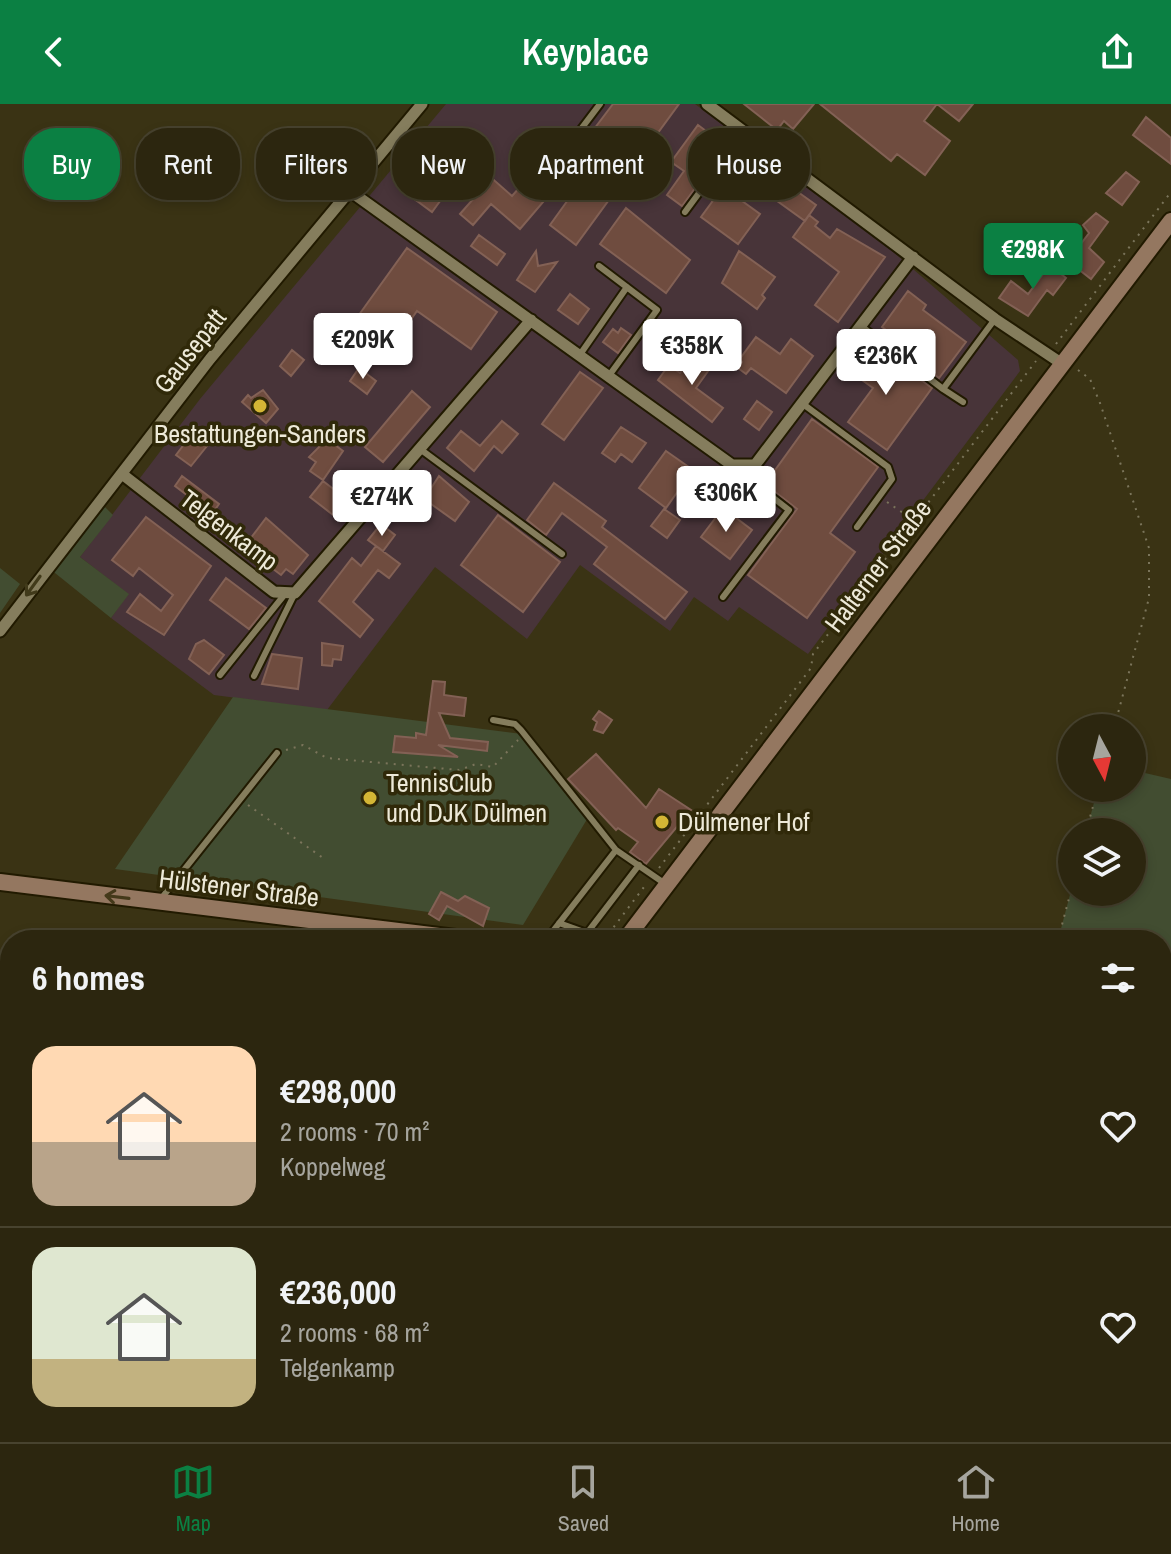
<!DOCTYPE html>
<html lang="en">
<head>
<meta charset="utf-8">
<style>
  body { margin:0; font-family:"Archivo Narrow",sans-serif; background:#342e18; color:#f1f3f6; height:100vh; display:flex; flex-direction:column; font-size:30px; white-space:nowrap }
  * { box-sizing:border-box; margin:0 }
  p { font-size:26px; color:#a6a59e }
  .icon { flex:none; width:44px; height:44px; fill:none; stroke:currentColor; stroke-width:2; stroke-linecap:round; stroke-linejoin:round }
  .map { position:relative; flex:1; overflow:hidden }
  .sheet { position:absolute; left:0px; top:826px; width:1172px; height:512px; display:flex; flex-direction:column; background:#2c260f; border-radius:32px 32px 0 0; box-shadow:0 4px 12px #0003,0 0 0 2px #48432f }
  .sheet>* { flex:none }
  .hud { position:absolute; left:24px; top:24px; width:1124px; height:72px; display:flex; gap:16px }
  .needle { width:52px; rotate:173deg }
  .controls { position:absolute; left:1058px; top:610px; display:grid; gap:16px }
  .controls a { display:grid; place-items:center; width:88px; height:88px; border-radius:50%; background:#2c260f; box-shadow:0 4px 12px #0003,0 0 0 2px #48432f; font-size:40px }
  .price { position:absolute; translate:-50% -68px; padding:0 18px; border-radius:8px; background:#fff; color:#222; font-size:26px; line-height:52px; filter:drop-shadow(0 2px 4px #0008) }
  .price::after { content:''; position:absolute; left:50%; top:48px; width:24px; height:18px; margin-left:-12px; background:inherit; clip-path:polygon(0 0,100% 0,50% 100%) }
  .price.on { background:#0b8043; color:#fff }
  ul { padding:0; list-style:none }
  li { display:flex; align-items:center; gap:24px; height:200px; padding:0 32px }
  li+li { border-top:2px solid #48432f }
  li span { display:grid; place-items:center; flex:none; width:224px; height:160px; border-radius:24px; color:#555 }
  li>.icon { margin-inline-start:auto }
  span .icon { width:96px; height:96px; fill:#fffc; stroke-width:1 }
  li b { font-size:34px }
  h2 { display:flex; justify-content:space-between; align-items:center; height:96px; padding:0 32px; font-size:34px }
  .pill { padding:0 28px; border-radius:32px; background:#2c260f; box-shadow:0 4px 12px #0003,0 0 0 2px #48432f; font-size:28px; line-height:72px }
  .pill.on { background:#0b8043; color:#fff }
  header { display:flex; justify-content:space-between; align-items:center; height:104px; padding:0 32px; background:#0b8043; color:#fff; font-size:36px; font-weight:600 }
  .menu { display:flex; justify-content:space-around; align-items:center; height:112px; border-top:2px solid #48432f; background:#2c260f; font-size:22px; color:#a6a59e }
  .menu a { display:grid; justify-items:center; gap:4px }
  .menu .on { color:#0b8043 }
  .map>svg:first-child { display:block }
</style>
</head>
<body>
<header><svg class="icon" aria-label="back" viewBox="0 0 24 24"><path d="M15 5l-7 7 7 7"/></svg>Keyplace<svg class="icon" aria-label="share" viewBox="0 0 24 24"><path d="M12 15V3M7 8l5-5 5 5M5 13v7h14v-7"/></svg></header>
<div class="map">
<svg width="1171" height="1338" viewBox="0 0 1171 1338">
  <rect width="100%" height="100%" fill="#3a3314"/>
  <path fill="#483439" d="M446,0H695L891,146L1018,256L1020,267L808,550L739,503L728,517L694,493L670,527L580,461L527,535L435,463L327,606L214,591L111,514L128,490L80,453L200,295Z"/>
  <path fill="#424d31" d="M102,400L113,411L80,453L129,490L111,514L50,465Z
    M0,464L20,480L0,509Z
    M233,593L530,631L589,712L523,821L115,765Z
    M1132,666L1171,675V974L1162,972V836H1058L1072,783V788H1132V728H1086L1098,684H1132Z"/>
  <path fill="#6f4c3f" stroke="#836155" stroke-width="2" d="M613,0H679L576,141L550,121L601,50L585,37Z
    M744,0H814L793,25L784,17L777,26Z
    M820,0H973L959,17L937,0L924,17L950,37L925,71L897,50L891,57Z
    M1146,13L1171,34V60L1133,31Z
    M698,21L726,42L682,102L667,91L684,67L671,58Z
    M449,29L466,44L444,69L427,54Z
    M734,68L748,79L738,94L760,110L738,140L701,113Z
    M1126,68L1139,78L1122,101L1106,89Z
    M487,70L512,92L529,73L550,90L520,125L491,100L473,121L460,110L482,85L478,81Z
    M784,78L816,101L805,117L773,94Z
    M424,80L443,93L432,108L409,91L416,82L420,85Z
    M626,104L690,156L666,189L600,140Z
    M1096,109L1108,118L1089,144L1104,158L1091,175L1068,157L1089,129L1083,121Z
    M809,111L818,118L815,122L830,134L837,125L885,153L838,218L815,201L839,168L793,133Z
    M479,131L505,150L497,161L471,142Z
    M407,144L497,208L471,245L417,207L392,242L356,215Z
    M536,147L538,162L557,158L535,188L517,176Z
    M739,147L775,173L762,191L765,194L757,205L722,179Z
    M1050,161L1066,174L1053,191L1047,186L1028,212L999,194L1011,177L1028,190Z
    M908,187L926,201L923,206L966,238L939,274L896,241L900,236L882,223Z
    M570,190L589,205L578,220L558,206Z
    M621,224L631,231L618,249L603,238L613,225L618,229Z
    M756,233L780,250L791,235L813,252L786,289L751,264L746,270L738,264L742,258L739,256Z
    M872,240L932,284L887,346L848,318L873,284L851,268Z
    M292,246L304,256L291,272L280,262Z
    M695,251L711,263L696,284L723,304L712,318L658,276L669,261L680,269Z
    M359,264L376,277L367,290L350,277Z
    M580,268L603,284L564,336L542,320Z
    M263,286L278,305L266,319L242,298L248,291L251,294Z
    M412,287L430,303L383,358L365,343Z
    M757,297L772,308L759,326L744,315Z
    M812,315L878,363L830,429L855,448L807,514L748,471L797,405L765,380Z
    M502,317L518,330L502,349L494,342L474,367L447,344L461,327L480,342Z
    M621,323L646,339L632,358L621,350L615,358L602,349Z
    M192,330L207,342L191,362L176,351Z
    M327,335L343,347L323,376L310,367L316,358L309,353Z
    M666,347L693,366L666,404L639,384Z
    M182,372L219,400L212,410L175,382Z
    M439,372L469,398L455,417L424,395Z
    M323,377L349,397L337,414L310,393Z
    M554,379L606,417L602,423L687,488L665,515L594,460L607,443L562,409L546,431L527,416Z
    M409,384L425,396L413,412L397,400Z
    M723,404L752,426L730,455L701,433Z
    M664,405L680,416L667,434L651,422Z
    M498,411L560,458L523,508L461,461Z
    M146,413L211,462L164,531L127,508L140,490L161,507L173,491L139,464L133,472L112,456Z
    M266,414L308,451L293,470L286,465L281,471L244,443Z
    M381,420L395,431L383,447L368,436Z
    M376,442L400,460L389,474L378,466L353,498L373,516L360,533L319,497L352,454L361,462Z
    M226,474L266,504L249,525L210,496Z
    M204,536L224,551L209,570L189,555L196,540Z
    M322,539L343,542L341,556L333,555L332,562L322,561Z
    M272,550L302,554L298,585L262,580Z
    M433,577L445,578L444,591L466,594L464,612L439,609L450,634L488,638L487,647L438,641L458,653L393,648L395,632L416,634V629L426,631Z
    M599,607L612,616L603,629L594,626L597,618L593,615Z
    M596,650L646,704L659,685L691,706L646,760L630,748L638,738L618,724L616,726L568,675Z
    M441,788L458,797L465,792L489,804L483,822L447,802L439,816L429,810Z
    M119,1328H192L184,1338H112Z"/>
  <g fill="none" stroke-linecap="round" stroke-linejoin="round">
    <defs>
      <path id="lane" d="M559,54L600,0
        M685,108L744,28
        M599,162L657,206L608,273
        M861,222L943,285L995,215
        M579,252L627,183
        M943,285L963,298
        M803,300L888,363L892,375L857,423
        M420,345L562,450
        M723,493L789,406L753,378L749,361
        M220,571L285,490
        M254,572L295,489
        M493,616L515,620L521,626L616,746
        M160,796L277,649
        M559,819L587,829L639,761
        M546,836L616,746L664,779"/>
      <path id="street" d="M707,0L995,215L1061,259
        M350,87L732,361H755L913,153
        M122,370L274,488L295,489L531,216
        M0,527L210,255L422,0
        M1162,972L1171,974
        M0,1095L10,1097
        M42,1338L48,1328"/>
      <path id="secondary" d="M0,778L472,836
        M625,836L1171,117
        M245,1338L253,1328"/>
    </defs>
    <use href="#lane" stroke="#211a00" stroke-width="10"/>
    <use href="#street" stroke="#211a00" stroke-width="15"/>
    <use href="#secondary" stroke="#211a00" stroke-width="20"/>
    <path stroke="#7b755b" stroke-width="2" stroke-dasharray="2 6" stroke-linecap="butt" d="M1056,240L1171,88
      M1078,266L1090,275L1100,299L1149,444V494L1114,624
      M887,398L912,415
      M286,646L303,641L327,654L459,666L476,660L493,663L518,636
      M248,701L323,754
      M1086,728L1098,684
      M659,764L811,564L813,550L1036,257
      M604,836L647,779
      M1058,836L1072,783
      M505,1328L521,1338
      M222,1338L230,1328
      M823,1338L829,1328"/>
    <use href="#lane" stroke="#857d5d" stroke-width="6"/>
    <use href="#street" stroke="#857d5d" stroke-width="11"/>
    <use href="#secondary" stroke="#947760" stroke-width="16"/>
  </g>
  <defs><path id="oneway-shaft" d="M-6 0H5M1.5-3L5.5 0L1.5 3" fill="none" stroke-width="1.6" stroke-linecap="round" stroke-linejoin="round" transform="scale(2)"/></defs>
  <use stroke="#413a1a" href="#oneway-shaft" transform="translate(33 482) rotate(126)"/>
  <use stroke="#44391a" href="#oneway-shaft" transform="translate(117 793) rotate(-173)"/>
  <g fill="#d4b635" stroke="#302909" stroke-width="3">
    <circle cx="260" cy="302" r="8"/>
    <circle cx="370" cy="694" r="8"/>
    <circle cx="662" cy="718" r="8"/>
  </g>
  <g text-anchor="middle" stroke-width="7" stroke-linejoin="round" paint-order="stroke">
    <g font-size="26" fill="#ede9d8" stroke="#302909">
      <text transform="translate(190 247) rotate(-52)" y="9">Gausepatt</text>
      <text transform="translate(229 426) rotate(37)" y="9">Telgenkamp</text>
      <text transform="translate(878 462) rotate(-53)" y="9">Halterner Straße</text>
      <text transform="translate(239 784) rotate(7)" y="9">Hülstener Straße</text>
    </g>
    <g font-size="26" fill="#ede9d8" stroke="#302909" text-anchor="start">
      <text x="260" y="339" text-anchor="middle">Bestattungen-Sanders</text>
      <text x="386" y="688">TennisClub<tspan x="386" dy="30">und DJK Dülmen</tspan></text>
      <text x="678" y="727">Dülmener Hof</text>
    </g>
  </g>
</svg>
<div class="controls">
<a><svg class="needle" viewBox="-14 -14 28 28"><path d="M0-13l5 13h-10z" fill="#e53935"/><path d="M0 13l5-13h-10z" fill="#a6a59e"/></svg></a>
<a><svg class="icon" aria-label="layers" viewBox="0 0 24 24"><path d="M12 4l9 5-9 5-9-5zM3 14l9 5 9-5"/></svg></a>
</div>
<b class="price on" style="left:1033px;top:187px">€298K</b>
<b class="price" style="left:363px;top:277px">€209K</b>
<b class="price" style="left:692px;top:283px">€358K</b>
<b class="price" style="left:886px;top:293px">€236K</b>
<b class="price" style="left:726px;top:430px">€306K</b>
<b class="price" style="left:382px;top:434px">€274K</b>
<div class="hud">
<a class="pill on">Buy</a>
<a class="pill">Rent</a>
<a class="pill">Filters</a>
<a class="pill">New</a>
<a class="pill">Apartment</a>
<a class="pill">House</a>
</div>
<section class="sheet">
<h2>6 homes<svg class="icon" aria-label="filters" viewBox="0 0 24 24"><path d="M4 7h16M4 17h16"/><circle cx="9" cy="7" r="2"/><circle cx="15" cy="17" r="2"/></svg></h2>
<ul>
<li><span style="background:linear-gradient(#ffd9b3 60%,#b9a48a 0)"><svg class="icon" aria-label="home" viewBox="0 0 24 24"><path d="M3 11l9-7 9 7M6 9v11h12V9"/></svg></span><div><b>€298,000</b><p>2 rooms · 70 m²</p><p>Koppelweg</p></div><svg class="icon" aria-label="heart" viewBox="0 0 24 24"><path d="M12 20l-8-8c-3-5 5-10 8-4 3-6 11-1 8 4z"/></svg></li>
<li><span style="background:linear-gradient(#dfe7d0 70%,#c2b280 0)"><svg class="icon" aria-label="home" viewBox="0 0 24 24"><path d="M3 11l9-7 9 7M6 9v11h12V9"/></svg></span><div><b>€236,000</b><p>2 rooms · 68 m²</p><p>Telgenkamp</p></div><svg class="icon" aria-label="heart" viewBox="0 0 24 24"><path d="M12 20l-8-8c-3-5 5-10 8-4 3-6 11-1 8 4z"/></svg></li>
</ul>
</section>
</div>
<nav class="menu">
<a class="on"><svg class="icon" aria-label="map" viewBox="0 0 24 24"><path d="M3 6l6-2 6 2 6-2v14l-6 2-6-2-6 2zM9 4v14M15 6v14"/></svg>Map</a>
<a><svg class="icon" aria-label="saved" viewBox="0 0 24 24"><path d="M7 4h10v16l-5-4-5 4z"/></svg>Saved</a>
<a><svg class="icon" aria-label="home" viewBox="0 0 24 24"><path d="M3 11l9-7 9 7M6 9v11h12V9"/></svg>Home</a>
</nav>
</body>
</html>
